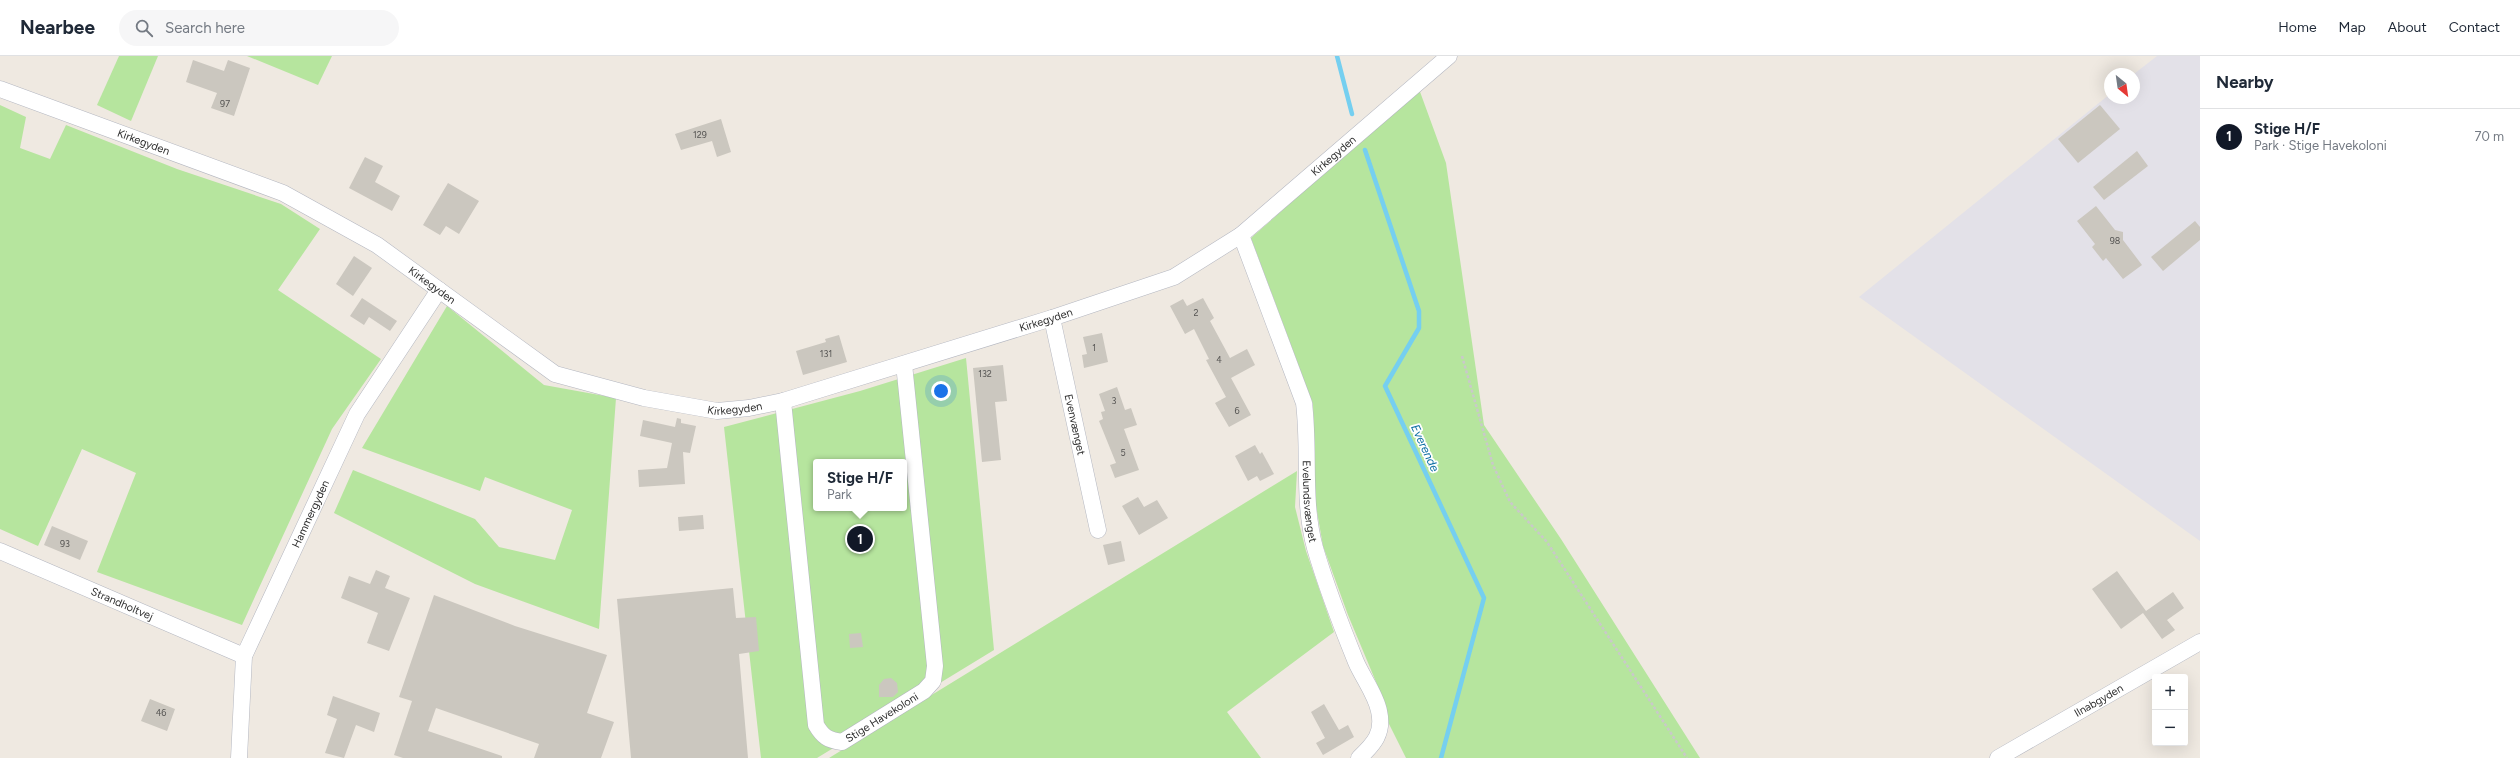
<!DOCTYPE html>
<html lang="en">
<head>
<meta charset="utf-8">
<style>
	:root { --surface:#fff; --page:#f6f6f7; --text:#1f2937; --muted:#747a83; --line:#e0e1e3; --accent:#111827 }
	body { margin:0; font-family:Figtree,sans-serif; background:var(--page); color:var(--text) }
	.controls { position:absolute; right:12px; bottom:12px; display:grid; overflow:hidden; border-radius:4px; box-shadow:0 4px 16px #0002 }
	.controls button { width:36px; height:36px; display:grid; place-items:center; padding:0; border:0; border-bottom:1px solid var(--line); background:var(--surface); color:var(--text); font:20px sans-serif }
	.compass { position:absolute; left:2104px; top:12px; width:36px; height:36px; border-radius:50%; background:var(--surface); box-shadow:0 4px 16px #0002; rotate:151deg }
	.you { position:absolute; left:941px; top:335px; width:14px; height:14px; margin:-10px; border:3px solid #fff; border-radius:50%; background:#1a73e8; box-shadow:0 0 0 6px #1a73e833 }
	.badge { display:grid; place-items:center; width:26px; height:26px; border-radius:50%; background:var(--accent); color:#fff; font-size:13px; font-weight:700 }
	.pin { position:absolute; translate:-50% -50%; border:2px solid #fff; box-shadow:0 1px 4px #0006 }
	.popup { position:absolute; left:813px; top:403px; width:94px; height:52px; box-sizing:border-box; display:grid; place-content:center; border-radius:4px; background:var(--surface); filter:drop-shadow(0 1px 3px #0005); font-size:13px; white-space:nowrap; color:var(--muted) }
	.popup b { font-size:15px; color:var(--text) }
	.popup::after { content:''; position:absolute; left:50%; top:100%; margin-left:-8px; border:8px solid transparent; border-top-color:var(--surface) }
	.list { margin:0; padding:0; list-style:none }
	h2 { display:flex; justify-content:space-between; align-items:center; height:52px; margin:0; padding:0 16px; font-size:17px }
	h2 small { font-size:13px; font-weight:400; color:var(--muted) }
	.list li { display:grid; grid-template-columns:26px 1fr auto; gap:12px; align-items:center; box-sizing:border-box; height:56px; padding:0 16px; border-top:1px solid var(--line) }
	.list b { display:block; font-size:15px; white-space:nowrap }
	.list p { margin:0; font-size:13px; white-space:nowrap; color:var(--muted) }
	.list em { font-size:13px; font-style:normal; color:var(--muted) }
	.icon { flex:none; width:22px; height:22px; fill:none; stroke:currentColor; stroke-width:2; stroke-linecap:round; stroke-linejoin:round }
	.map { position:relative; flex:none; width:2200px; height:702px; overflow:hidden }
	header { display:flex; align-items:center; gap:24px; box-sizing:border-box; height:56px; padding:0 20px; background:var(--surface); border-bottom:1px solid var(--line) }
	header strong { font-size:19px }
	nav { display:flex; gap:22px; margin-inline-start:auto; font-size:14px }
	.search { width:280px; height:36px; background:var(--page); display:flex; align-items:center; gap:10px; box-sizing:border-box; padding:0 14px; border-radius:22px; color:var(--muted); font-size:15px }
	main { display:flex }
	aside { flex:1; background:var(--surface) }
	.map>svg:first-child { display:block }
</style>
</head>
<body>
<header>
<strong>Nearbee</strong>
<div class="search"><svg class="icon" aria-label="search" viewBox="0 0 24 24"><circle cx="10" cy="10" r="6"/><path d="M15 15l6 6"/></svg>Search here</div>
<nav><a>Home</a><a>Map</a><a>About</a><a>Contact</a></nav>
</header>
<main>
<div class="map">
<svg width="2200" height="702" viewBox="0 0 2200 702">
	<rect width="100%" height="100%" fill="#efe9e1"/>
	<!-- industrial -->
	<polygon fill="#e3e1e8" points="2157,0 2200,0 2200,485 1859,241 2110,38 2110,42 2134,42 2134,18"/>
	<!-- green -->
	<g fill="#b6e59e" fill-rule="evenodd">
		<polygon points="119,0 158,0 131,65 97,49"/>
		<polygon points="247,0 332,0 318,29"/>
		<polygon points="1419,33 1446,107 1484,369 1561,483 1700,702 1406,702 1386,662 1384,645 1348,559 1323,490 1315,444 1313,348 1251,182"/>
		<polygon points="0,49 26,61 20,92 50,103 66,69 177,113 281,148 320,173 278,234 381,303 332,373 242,569 97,516 136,417 82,393 38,490 0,473"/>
		<polygon points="447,250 544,329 616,342 599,573 475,528 334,457 353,414 475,463 499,491 555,504 572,454 485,421 480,435 362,392"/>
		<path d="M966,302l28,292 -177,108h-56l-37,-331 136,-36zM816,406h88v46h-88z"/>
		<polygon points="1297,415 1295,451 1306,495 1334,576 1227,656 1261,702 829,702"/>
	</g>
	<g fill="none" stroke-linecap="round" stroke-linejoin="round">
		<!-- stream -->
		<g stroke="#75cff0" stroke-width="4.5">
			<polyline points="1337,0 1352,58"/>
			<polyline points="1365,94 1419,255 1419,272 1385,330 1484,542 1441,702"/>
		</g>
	</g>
	<!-- building -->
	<g fill="#cbc7bf">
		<polygon points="193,4 224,15 228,4 250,12 234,60 211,52 217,37 186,26"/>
		<polygon points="2100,49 2120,73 2078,107 2058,83"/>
		<polygon points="721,63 731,96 717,101 712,85 681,94 675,78"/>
		<polygon points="2137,95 2148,110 2104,144 2093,131"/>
		<polygon points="365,101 383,110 375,126 400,140 392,155 349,132"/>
		<polygon points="448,127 479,145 459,178 446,170 440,179 423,169"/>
		<polygon points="2096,150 2115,174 2123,176 2123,184 2142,209 2123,223 2106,202 2103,205 2092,191 2095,188 2077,165"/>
		<polygon points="2195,165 2200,171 2200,184 2163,215 2151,201"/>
		<polygon points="354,200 372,212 353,240 336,228"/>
		<polygon points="362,242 397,265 390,275 369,261 364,269 350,260"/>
		<polygon points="1203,242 1214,262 1210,265 1230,302 1247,293 1255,309 1231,322 1251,359 1229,371 1215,347 1226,341 1206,304 1209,303 1194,273 1185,278 1170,250 1183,243 1187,250"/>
		<polygon points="1102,277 1108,306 1084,312 1082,299 1087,298 1083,281"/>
		<polygon points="839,279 847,306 803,319 796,295 826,286 825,283"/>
		<polygon points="1003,309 1007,345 995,346 1001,404 982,406 973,312"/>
		<polygon points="1117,331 1125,354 1131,352 1137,369 1124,373 1139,414 1115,422 1110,409 1116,407 1099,365 1103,363 1101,356 1105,355 1099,338"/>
		<polygon points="677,362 681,363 681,367 696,370 690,397 683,396 685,428 639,431 638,414 667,412 672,387 640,380 643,364 675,371"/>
		<polygon points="1255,389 1260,398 1262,396 1274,418 1260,425 1257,420 1248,425 1235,400"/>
		<polygon points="1138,441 1144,451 1157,444 1168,462 1139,479 1122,450"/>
		<polygon points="703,459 704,473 679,475 678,461"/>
		<polygon points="52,470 88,485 80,504 44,489"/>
		<polygon points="1121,485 1125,505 1108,509 1103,489"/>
		<polygon points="376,514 390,520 385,532 410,542 389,595 367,587 378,557 341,542 349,520 370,528"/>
		<polygon points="2117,515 2146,555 2173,536 2184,552 2167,564 2175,574 2162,583 2143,557 2121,573 2092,533"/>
		<polygon points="733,532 736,562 756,561 759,595 739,598 748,702 631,702 617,543"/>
		<polygon points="434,539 515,570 607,599 587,657 614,666 601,702 534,702 539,688 436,652 428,675 502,700 502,702 403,702 394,699 412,645 399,641"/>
		<polygon points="861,577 863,591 850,592 849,578"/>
		<polygon points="891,622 897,627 898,636 893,641 879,641 879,629 884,623"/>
		<polygon points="333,640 380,657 374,676 356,669 344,702 325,697 337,663 327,659"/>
		<polygon points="150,643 175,653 167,675 141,665"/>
		<polygon points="1324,648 1339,674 1348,669 1354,681 1323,699 1316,687 1325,682 1311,656"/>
	</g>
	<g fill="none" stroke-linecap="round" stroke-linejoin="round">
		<!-- minor casing -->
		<g stroke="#b4b7c1" stroke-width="17">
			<g id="minor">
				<path id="s1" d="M0,33l283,104 94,52 178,129 89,24 73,13 32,-3 34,-7 269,-83 122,-41 67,-42 208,-179"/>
				<path id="s2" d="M1241,179l63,168c6,48 -2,98 11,145 11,38 26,77 41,114 7,16 20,33 23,49 5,22 -5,33 -20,47"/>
				<path id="s3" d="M1052,262l46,212"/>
				<path id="s4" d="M783,345l33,324c7,12 12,15 26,17l82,-51 9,-10 2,-15 -31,-302"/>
				<path id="s5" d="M0,495l244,105"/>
				<path id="s6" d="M239,702l5,-102 113,-242 82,-124"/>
				<path id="s7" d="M1998,702l202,-116"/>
			</g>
		</g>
		<!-- path -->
		<polyline stroke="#c9c9c9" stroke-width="2.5" stroke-dasharray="3 2" stroke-linecap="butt" points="1462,300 1493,409 1510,446 1547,486 1687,702"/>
		<!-- minor -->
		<use href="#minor" stroke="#fff" stroke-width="16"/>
	</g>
	<g text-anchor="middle" stroke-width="3.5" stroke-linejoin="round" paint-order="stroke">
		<!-- number labels -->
		<g font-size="9" fill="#555452">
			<text x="225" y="51">97</text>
			<text x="700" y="82">129</text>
			<text x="2115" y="188">98</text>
			<text x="1196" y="260">2</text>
			<text x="1094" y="295">1</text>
			<text x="826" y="301">131</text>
			<text x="1219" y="307">4</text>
			<text x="985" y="321">132</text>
			<text x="1114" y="348">3</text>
			<text x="1237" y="358">6</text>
			<text x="1123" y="400">5</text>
			<text x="65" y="491">93</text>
			<text x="161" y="660">46</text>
		</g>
		<!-- street labels -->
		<g font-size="11" fill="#2e2e2e" stroke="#fff">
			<text dy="4" stroke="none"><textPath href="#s1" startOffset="153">Kirkegyden</textPath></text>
			<text dy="4" stroke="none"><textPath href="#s1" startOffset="1473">Kirkegyden</textPath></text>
			<text dy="4" stroke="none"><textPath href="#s1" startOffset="477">Kirkegyden</textPath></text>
			<text dy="4" stroke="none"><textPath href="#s1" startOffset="1137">Kirkegyden</textPath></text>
			<text dy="4" stroke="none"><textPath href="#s1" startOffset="813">Kirkegyden</textPath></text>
			<text dy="4" stroke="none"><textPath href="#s3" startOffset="109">Evenvænget</textPath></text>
			<text dy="4" stroke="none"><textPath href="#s2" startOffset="278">Evelundsvænget</textPath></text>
			<text dy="4" stroke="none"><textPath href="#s6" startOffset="259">Hammergyden</textPath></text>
			<text dy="4" stroke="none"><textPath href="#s5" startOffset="133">Strandholtvej</textPath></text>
			<text dy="4" stroke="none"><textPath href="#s7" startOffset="116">Ilnabgyden</textPath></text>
			<text dy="4" stroke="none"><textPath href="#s4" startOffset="405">Stige Havekoloni</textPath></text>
		</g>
		<!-- water labels -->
		<g font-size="12" font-style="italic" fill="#0d6fa3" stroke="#fff">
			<text transform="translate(1425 392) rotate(65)" y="4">Everende</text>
		</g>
	</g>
</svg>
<div class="controls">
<button>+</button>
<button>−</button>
</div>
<svg class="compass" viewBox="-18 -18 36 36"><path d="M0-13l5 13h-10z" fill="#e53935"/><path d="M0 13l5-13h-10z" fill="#747a83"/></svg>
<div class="you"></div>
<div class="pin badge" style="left:860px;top:483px">1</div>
<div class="popup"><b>Stige H/F</b>Park</div>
</div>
<aside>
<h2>Nearby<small></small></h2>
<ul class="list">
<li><span class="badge">1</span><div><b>Stige H/F</b><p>Park · Stige Havekoloni</p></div><em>70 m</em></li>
</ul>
</aside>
</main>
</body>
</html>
